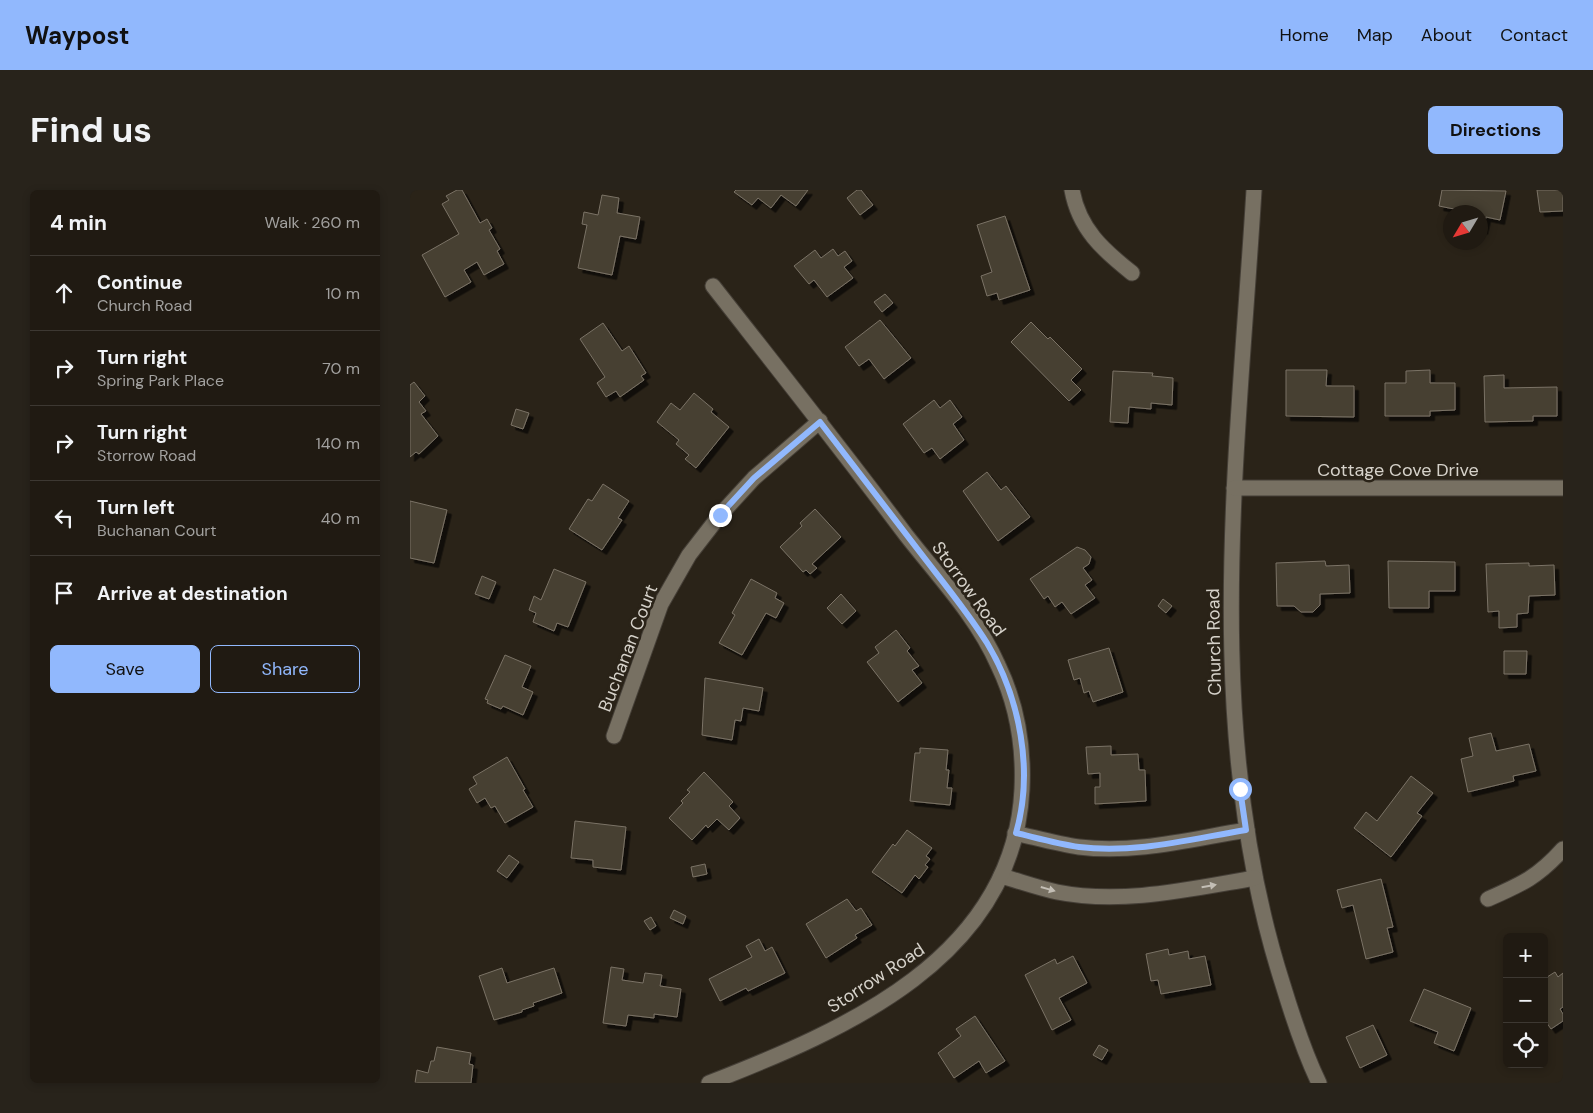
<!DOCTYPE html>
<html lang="en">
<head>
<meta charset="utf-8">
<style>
	:root { --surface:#201a12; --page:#28231b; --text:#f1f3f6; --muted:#a2a19f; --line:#3d3832; --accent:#91b8fd }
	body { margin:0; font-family:"DM Sans",sans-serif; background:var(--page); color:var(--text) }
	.controls { position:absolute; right:15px; bottom:15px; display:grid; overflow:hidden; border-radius:8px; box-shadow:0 2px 8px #0003 }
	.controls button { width:45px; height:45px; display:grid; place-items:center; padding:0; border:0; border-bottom:1px solid var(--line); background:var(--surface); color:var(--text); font:25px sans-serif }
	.compass { position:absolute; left:1033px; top:15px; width:45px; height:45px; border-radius:50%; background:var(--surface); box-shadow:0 2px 8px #0003; rotate:232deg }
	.stop { position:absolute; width:15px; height:15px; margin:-11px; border:4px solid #91b8fd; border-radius:50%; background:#fff }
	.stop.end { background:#91b8fd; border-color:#fff; box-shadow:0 1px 5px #0008 }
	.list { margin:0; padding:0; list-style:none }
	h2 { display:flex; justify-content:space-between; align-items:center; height:65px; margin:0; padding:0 20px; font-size:21px }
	h2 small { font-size:16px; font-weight:400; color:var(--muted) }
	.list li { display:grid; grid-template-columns:32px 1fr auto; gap:15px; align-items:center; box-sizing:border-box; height:75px; padding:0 20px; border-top:1px solid var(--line) }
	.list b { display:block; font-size:19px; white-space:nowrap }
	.list p { margin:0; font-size:16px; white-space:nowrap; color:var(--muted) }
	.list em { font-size:16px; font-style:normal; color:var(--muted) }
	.actions { display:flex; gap:10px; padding:15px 20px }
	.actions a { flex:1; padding:11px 0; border:1px solid var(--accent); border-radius:8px; text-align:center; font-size:18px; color:var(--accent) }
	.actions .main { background:var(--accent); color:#111 }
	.icon { flex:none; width:28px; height:28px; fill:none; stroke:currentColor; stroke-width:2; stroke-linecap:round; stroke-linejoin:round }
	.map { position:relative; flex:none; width:1153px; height:893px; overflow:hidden; border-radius:8px }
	header { display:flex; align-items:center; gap:30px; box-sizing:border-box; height:70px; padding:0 25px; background:var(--accent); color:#111 }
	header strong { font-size:24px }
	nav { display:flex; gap:28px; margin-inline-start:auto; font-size:18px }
	.intro { display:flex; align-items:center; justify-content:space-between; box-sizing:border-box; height:120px; padding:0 30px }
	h1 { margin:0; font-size:35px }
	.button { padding:12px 22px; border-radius:8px; background:var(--accent); color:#111; font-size:18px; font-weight:700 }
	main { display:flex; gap:30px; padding:0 30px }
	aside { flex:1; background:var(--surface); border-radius:8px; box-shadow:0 2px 8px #0003 }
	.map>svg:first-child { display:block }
</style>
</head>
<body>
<header>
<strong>Waypost</strong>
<nav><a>Home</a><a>Map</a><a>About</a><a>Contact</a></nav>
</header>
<div class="intro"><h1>Find us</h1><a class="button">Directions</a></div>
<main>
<aside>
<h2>4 min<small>Walk · 260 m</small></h2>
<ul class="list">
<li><svg class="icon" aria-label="ahead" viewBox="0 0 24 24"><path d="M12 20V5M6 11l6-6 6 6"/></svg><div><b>Continue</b><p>Church Road</p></div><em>10 m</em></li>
<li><svg class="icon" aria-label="right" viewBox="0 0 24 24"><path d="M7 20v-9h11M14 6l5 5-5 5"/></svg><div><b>Turn right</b><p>Spring Park Place</p></div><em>70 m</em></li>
<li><svg class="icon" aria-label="right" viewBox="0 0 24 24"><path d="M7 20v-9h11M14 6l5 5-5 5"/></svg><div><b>Turn right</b><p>Storrow Road</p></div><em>140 m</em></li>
<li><svg class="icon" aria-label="left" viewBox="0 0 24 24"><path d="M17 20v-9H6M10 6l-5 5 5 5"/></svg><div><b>Turn left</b><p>Buchanan Court</p></div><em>40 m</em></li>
<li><svg class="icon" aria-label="arrive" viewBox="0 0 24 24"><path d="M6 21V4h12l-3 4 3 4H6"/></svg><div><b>Arrive at destination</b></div></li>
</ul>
<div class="actions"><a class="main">Save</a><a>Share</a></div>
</aside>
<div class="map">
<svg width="1153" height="893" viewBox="0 0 1153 893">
	<defs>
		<filter id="shadow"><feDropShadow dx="4.5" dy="4.5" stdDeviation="0" flood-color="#0009"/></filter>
	</defs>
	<rect width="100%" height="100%" fill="#2a2318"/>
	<!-- building -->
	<g fill="#463f32" stroke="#7b7366" filter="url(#shadow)">
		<polygon points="47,0 52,0 70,33 77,29 82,38 79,40 90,59 87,61 94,74 74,85 67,72 54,80 61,92 35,107 12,65 49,44 32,14 39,10 36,6"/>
		<polygon points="326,0 398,0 386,16 371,5 361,18 348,8 342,15 324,2"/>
		<polygon points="447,0 451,0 463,15 450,25 437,8"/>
		<polygon points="1032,0 1096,1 1090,30 1076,27 1073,40 1070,39 1070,22 1044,22 1044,19 1029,16"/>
		<polygon points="1127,0 1153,0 1153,21 1130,22"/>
		<polygon points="192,5 209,8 207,23 230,27 226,49 210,46 202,85 168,78 177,35 172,34 174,22 188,25"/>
		<polygon points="595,26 620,100 589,110 587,103 577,106 571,86 582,82 567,35"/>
		<polygon points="423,59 428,66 435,61 442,71 434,77 443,88 417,107 404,90 399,94 384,76 405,60 411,68"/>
		<polygon points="475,104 483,113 472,122 464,112"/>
		<polygon points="470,130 501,168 474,189 459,169 449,176 435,157"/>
		<polygon points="621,132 638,149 640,147 672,179 661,190 671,200 659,211 601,152"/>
		<polygon points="193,133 212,161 219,156 236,183 231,186 234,190 210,207 206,201 196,207 187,193 195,187 170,149"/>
		<polygon points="876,180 917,180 916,196 944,196 944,227 876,226"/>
		<polygon points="1020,180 1020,193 1045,193 1045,220 1020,221 1020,226 975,226 975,193 996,193 996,181"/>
		<polygon points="703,181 743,183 742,186 763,188 762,215 741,213 741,219 719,217 718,233 700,232"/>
		<polygon points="1094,185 1094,198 1147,197 1147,226 1123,226 1123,231 1075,232 1074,186"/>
		<polygon points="4,192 15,206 9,212 16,221 11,224 28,246 9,264 6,262 0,267 0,195"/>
		<polygon points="284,203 303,219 301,222 319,237 286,278 275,269 279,265 266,254 269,250 247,232 261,213 270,220"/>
		<polygon points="524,210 530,218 540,210 552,227 543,234 554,250 530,269 522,258 514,263 493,234"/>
		<polygon points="106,219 119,223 113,239 101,235"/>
		<polygon points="577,282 591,300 596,296 620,327 588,351 553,301"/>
		<polygon points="193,294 219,311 208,328 212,330 192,360 159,339 178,309 182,311"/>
		<polygon points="0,311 37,320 24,373 0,368"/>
		<polygon points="405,319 431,347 402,374 407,378 400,384 396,380 393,382 370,357 392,336 390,333"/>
		<polygon points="667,357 675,360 681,367 679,374 673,378 682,390 675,395 685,408 661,424 652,412 645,417 638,406 634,409 620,389"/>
		<polygon points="915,371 916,376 939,375 940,403 910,404 910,415 903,422 891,422 884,416 867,416 866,373"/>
		<polygon points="978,371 1045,372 1045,401 1019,401 1019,418 979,418"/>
		<polygon points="1119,373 1119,376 1144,375 1145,405 1119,406 1118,423 1107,424 1107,437 1089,438 1089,421 1078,422 1076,374"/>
		<polygon points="144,379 176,392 158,437 147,433 144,441 123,432 126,423 119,420 124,406 131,410"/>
		<polygon points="72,386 86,392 79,409 65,404"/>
		<polygon points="341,389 367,403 365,408 374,413 366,428 356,423 332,465 309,453 325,425 322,423"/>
		<polygon points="431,404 446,421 432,434 417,418"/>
		<polygon points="753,409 762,416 756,423 748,416"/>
		<polygon points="486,440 500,458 497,461 509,476 502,480 512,493 488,512 457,472 469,463 465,457"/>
		<polygon points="699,458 713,502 683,512 679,501 674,503 670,488 664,490 658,470"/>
		<polygon points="1094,461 1117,461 1116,484 1094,484"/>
		<polygon points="95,465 121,476 112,497 123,502 113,525 93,516 91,519 77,513 78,510 75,509"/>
		<polygon points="295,488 353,498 349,521 333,518 331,531 325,530 322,550 292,545"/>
		<polygon points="1081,543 1086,561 1119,554 1126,581 1103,586 1104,591 1058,602 1051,569 1063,566 1059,548"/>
		<polygon points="701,556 701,565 728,564 729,580 735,580 736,611 685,614 685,597 690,597 690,583 678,584 676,557"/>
		<polygon points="510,558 538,560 536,580 539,580 537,598 542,598 540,615 500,611 505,563 510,563"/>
		<polygon points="97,567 115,599 113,600 123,617 95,633 85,616 81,618 75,608 67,613 59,599 67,594 63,587"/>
		<polygon points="294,582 323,612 319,616 330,628 319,640 307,629 298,638 296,635 282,650 259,628 273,613 271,611 280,602 277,600"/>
		<polygon points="1001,586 1023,603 1007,623 1012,626 981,667 944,638 956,622 967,631"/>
		<polygon points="165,631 216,637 211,680 183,677 183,670 161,668"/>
		<polygon points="497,640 522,658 516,666 520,669 515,675 518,677 509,689 505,685 492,703 462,682 483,654 485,656"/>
		<polygon points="99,665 109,672 97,688 87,681"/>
		<polygon points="295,674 297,684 283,687 281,677"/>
		<polygon points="971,689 983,737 977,738 983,762 956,769 943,715 932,718 927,700"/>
		<polygon points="437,709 446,721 451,718 462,735 445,745 447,748 416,768 396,734"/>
		<polygon points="264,720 276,726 273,734 260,728"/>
		<polygon points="241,727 246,736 240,740 234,731"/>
		<polygon points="349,749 355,761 362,757 375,783 338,801 336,798 310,811 299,789 342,767 336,756"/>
		<polygon points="758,759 759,765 778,761 779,769 795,766 801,795 751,804 748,790 741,791 736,764"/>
		<polygon points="663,766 677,793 649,808 661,830 642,840 615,785 645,769 647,774"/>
		<polygon points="201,777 214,779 212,790 233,793 235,783 252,785 250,796 271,799 267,827 244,824 244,828 218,825 216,836 193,833"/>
		<polygon points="92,778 97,793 144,778 152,803 123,813 124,816 112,820 112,822 84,830 69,786"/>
		<polygon points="1145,782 1148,787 1153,783 1153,817 1150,819 1153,824 1153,831 1141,839 1134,829 1134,789"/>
		<polygon points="1014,799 1061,818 1044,861 1024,853 1028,842 1000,831"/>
		<polygon points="565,826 595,871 576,883 569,871 544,888 528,863 551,846 546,839"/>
		<polygon points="963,835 977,865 950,878 936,847"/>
		<polygon points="689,855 698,860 692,870 683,865"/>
		<polygon points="27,857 61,863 59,874 63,875 61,893 5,893 7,880 18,883 21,871 24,871"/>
	</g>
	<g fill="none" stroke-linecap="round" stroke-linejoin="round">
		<!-- minor casing -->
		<g stroke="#453f37" stroke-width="17">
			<g id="minor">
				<path d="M662,0c7,39 31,60 60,83"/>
				<path d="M844,0c-16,265 -54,537 29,795 10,33 21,67 36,98"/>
				<polyline points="824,298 1153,298"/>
				<polyline points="204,546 251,414 279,365 310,325 344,288 410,231"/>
				<path d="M605,643c22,5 43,11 64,14 57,7 112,-8 168,-17"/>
				<path d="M591,686c18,5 37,12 56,16 65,13 133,-3 198,-14"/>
				<path d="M1078,709c34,-15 50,-22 75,-50"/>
				<path d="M299,893c136,-53 305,-125 313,-294 2,-44 -5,-85 -24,-124 -21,-48 -60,-89 -92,-130 -63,-84 -128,-166 -193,-249"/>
			</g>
		</g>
		<!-- minor -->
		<use href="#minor" stroke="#777062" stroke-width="15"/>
	</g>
	<!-- one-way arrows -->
	<defs><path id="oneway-solid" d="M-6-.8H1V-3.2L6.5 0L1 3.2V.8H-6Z" transform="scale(1.25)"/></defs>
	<g fill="#c3beb5">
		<use href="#oneway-solid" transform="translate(799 696) rotate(-10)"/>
		<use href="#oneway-solid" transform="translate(638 699) rotate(16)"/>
	</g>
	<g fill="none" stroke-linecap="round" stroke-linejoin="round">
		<!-- route -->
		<path stroke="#91b8fd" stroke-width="6" d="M310,325l34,-37 66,-56c33,43 66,86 99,129 23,30 48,60 68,92 33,55 47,128 29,190 21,5 42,11 63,14 56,7 112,-8 167,-17l-6,-41"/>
	</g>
	<g text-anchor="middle" stroke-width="5" stroke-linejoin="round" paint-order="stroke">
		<!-- street labels -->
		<g font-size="18" fill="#d6d2ca" stroke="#2a2318">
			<text x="988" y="286">Cottage Cove Drive</text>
			<text transform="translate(559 399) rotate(54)" y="6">Storrow Road</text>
			<text transform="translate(804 452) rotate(-91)" y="6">Church Road</text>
			<text transform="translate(218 458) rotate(-69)" y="6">Buchanan Court</text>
			<text transform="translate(466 788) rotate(-33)" y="6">Storrow Road</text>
		</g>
	</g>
</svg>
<div class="controls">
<button>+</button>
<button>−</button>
<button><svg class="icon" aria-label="locate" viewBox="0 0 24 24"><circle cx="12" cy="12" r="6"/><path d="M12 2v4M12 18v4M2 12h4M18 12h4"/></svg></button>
</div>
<svg class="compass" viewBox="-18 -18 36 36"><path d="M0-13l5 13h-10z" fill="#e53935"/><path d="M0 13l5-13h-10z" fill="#a2a19f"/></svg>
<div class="stop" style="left:830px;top:599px"></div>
<div class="stop end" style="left:310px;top:325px"></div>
</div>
</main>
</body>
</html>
